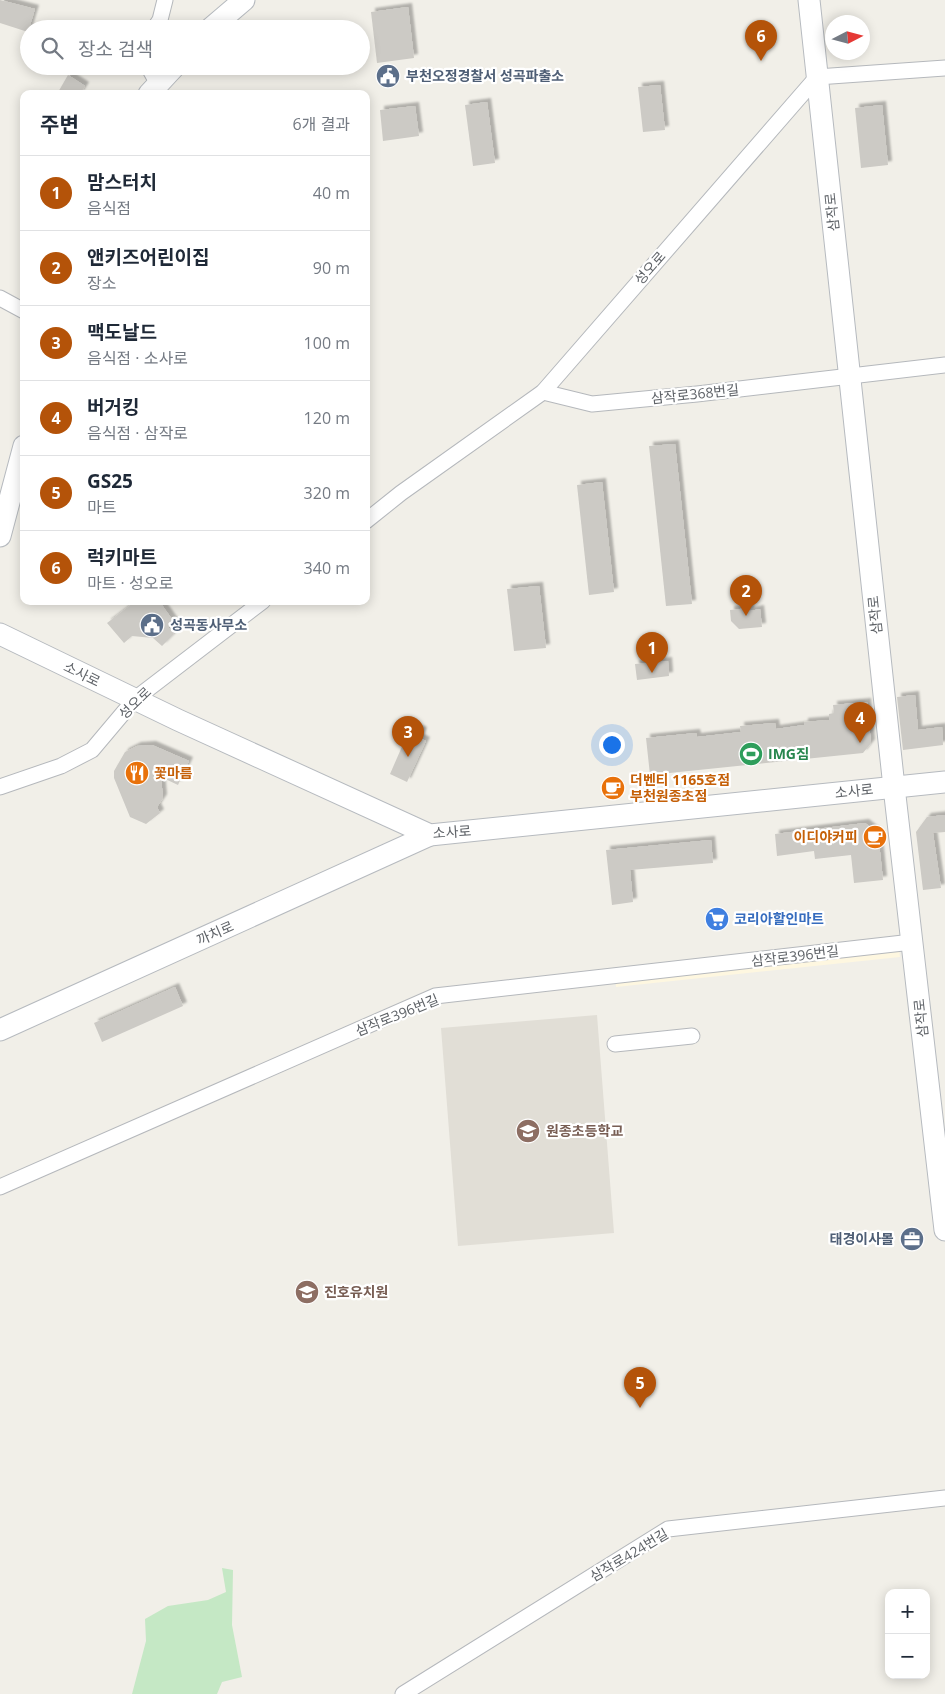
<!DOCTYPE html>
<html lang="ko">
<head>
<meta charset="utf-8">
<style>
	:root { --surface:#fff; --page:#f6f6f7; --text:#1f2937; --muted:#747a83; --line:#e0e1e3; --accent:#b45309 }
	body { margin:0; font-family:"Open Sans","Noto Sans KR",sans-serif; background:var(--page); color:var(--text) }
	.controls { position:absolute; right:15px; bottom:15px; display:grid; overflow:hidden; border-radius:10px; box-shadow:0 2px 12px #0003 }
	.controls button { width:45px; height:45px; display:grid; place-items:center; padding:0; border:0; border-bottom:1px solid var(--line); background:var(--surface); color:var(--text); font:25px sans-serif }
	.compass { position:absolute; left:825px; top:15px; width:45px; height:45px; border-radius:50%; background:var(--surface); box-shadow:0 2px 12px #0003; rotate:84deg }
	.you { position:absolute; left:611px; top:744px; width:18px; height:18px; margin:-12px; border:4px solid #fff; border-radius:50%; background:#1a73e8; box-shadow:0 0 0 8px #1a73e833 }
	.badge { display:grid; place-items:center; width:32px; height:32px; border-radius:50%; background:var(--accent); color:#fff; font-size:16px; font-weight:700 }
	.pin { position:absolute; translate:-50% -41px; filter:drop-shadow(0 1px 2px #0008) }
	.pin::after { content:''; position:absolute; top:26px; width:18px; height:15px; background:inherit; clip-path:polygon(0 0,100% 0,50% 100%) }
	.list { margin:0; padding:0; list-style:none }
	h2 { display:flex; justify-content:space-between; align-items:center; height:65px; margin:0; padding:0 20px; font-size:21px }
	h2 small { font-size:16px; font-weight:400; color:var(--muted) }
	.list li { display:grid; grid-template-columns:32px 1fr auto; gap:15px; align-items:center; box-sizing:border-box; height:75px; padding:0 20px; border-top:1px solid var(--line) }
	.list b { display:block; font-size:19px; white-space:nowrap }
	.list p { margin:0; font-size:16px; white-space:nowrap; color:var(--muted) }
	.list em { font-size:16px; font-style:normal; color:var(--muted) }
	.icon { flex:none; width:28px; height:28px; fill:none; stroke:currentColor; stroke-width:2; stroke-linecap:round; stroke-linejoin:round }
	.map { position:relative; flex:none; width:945px; height:1694px; overflow:hidden }
	.search { position:absolute; background:var(--surface); box-shadow:0 2px 12px #0003; left:20px; top:20px; width:350px; height:55px; display:flex; align-items:center; gap:12px; box-sizing:border-box; padding:0 18px; border-radius:28px; color:var(--muted); font-size:19px }
	.panel { position:absolute; background:var(--surface); box-shadow:0 2px 12px #0003; left:20px; top:90px; width:350px; height:515px; border-radius:10px }
	.map>svg:first-child { display:block }
</style>
</head>
<body>
<div class="map">
<svg width="945" height="1694" viewBox="0 0 945 1694">
	<defs>
		<filter id="shadow"><feDropShadow dx="4" dy="-4" stdDeviation="1" flood-color="#0004"/></filter>
	</defs>
	<rect width="100%" height="100%" fill="#f1efe8"/>
	<!-- commercial -->
	<polygon fill="#fef7e0" points="898,940 900,957 616,987 615,971"/>
	<!-- education -->
	<polygon fill="#e1ded6" points="597,1015 614,1233 458,1246 441,1028"/>
	<!-- green -->
	<polygon fill="#c5e8c5" points="222,1568 233,1570 232,1625 242,1677 222,1682 217,1694 132,1694 146,1641 145,1619 168,1606 208,1600 226,1592"/>
	<!-- building -->
	<g fill="#cccac5" filter="url(#shadow)">
		<polygon points="0,0 35,9 28,32 0,23"/>
		<polygon points="408,7 414,58 377,63 371,12"/>
		<polygon points="68,75 85,86 80,94 57,94"/>
		<polygon points="660,85 665,130 643,132 638,87"/>
		<polygon points="487,102 495,163 473,166 465,105"/>
		<polygon points="882,105 888,165 861,168 855,108"/>
		<polygon points="415,106 419,136 383,141 380,110"/>
		<polygon points="675,444 692,604 666,606 649,446"/>
		<polygon points="602,482 614,592 589,595 577,485"/>
		<polygon points="539,586 546,648 514,651 507,589"/>
		<polygon points="136,601 159,601 174,622 168,627 174,634 162,646 153,638 132,636 124,643 107,623"/>
		<polygon points="750,608 750,611 760,609 762,627 739,629 731,621 730,610"/>
		<polygon points="668,661 669,676 637,680 635,664"/>
		<polygon points="915,695 918,730 942,727 943,745 903,750 897,697"/>
		<polygon points="867,702 871,743 863,753 650,775 646,738 696,733 697,737 741,732 740,726 775,723 776,729 804,725 804,722 829,720 829,714 834,713 833,705"/>
		<polygon points="411,726 423,731 420,738 426,741 407,782 390,774"/>
		<polygon points="152,745 189,761 178,785 161,777 163,798 157,807 160,813 146,824 130,817 114,778 114,771 125,752 137,746"/>
		<polygon points="945,815 945,832 933,833 941,888 923,890 916,832 927,817"/>
		<polygon points="865,823 878,833 883,880 854,883 851,855 815,859 814,851 777,856 775,834"/>
		<polygon points="711,840 713,863 630,870 633,902 612,905 606,850"/>
		<polygon points="175,987 183,1006 102,1042 94,1023"/>
	</g>
	<g fill="none" stroke-linecap="round" stroke-linejoin="round">
		<!-- street casing -->
		<g stroke="#b5b8bc" stroke-width="17">
			<g id="street">
				<polyline points="154,29 160,20 165,0"/>
				<polyline points="148,66 158,84"/>
				<polyline points="0,298 24,311"/>
				<polyline points="543,392 592,404 697,394 945,365"/>
				<polyline points="366,521 401,493 543,392 817,77 945,68"/>
				<polyline points="0,787 61,766 92,750 135,699 263,601"/>
				<polyline points="615,1044 692,1036"/>
				<polyline points="0,1187 435,996 912,942"/>
				<polyline points="403,1694 668,1529 945,1498"/>
			</g>
		</g>
		<!-- secondary casing -->
		<g stroke="#b6babf" stroke-width="23">
			<g id="secondary">
				<polyline points="809,0 894,787 945,1230"/>
				<polyline points="210,29 244,0"/>
				<polyline points="149,94 175,66"/>
				<polyline points="0,536 24,446"/>
				<polyline points="0,634 178,720 430,835 945,782"/>
				<polyline points="0,1030 430,835"/>
			</g>
		</g>
		<!-- street -->
		<use href="#street" stroke="#fff" stroke-width="15"/>
		<!-- secondary -->
		<use href="#secondary" stroke="#fff" stroke-width="21"/>
	</g>
	<!-- icons -->
	<defs>
		<g id="civic-disc" transform="scale(1.25)"><circle r="9.5" fill="#5c6f8a" stroke="#fff"/><path d="M-.6-6.5H3V-4.5H.6V-3L4-1V1h2V6H-6V1h2V-1L-.6-3ZM-1.2 2.5V6h2.4V2.5Z" fill="#fff"/></g>
		<g id="stadium-disc" transform="scale(1.25)"><circle r="9.5" fill="#2e9e5b" stroke="#fff"/><path d="M0-5a6.5 5 0 1 0 0 10a6.5 5 0 1 0 0-10ZM-3.5-1.8h7v3.6h-7Z" fill="#fff"/></g>
		<g id="restaurant-disc" transform="scale(1.25)"><circle r="9.5" fill="#e8710a" stroke="#fff"/><path d="M-5-6h1v4h1v-4h1v4h1v-4h1v5L-1.5 .5V6h-2V.5L-5-1ZM5-6V6H3V1.5H1.5Q1.5-4 5-6Z" fill="#fff"/></g>
		<g id="cafe-disc" transform="scale(1.25)"><circle r="9.5" fill="#e8710a" stroke="#fff"/><path d="M-5.5-4.5H6V0H3Q3 3.5 0 3.5H-2.5Q-5.5 3.5-5.5 0ZM3-3.2v2h1.7v-2ZM-6 4.5H4V6H-6Z" fill="#fff"/></g>
		<g id="supermarket-disc" transform="scale(1.25)"><circle r="9.5" fill="#3f7fe0" stroke="#fff"/><path d="M-6-5.5h2.5l.6 2H6L4.5 2H-2.5L-4.4-4H-6ZM-1.5 3.2a1.3 1.3 0 1 0 .1 0ZM3 3.2a1.3 1.3 0 1 0 .1 0Z" fill="#fff"/></g>
		<g id="school-disc" transform="scale(1.25)"><circle r="9.5" fill="#8d6e63" stroke="#fff"/><path d="M0-5L7-2L0 1L-7-2ZM-4 1L0 2.5L4 1V4Q0 6-4 4Z" fill="#fff"/></g>
		<g id="office-disc" transform="scale(1.25)"><circle r="9.5" fill="#5c6f8a" stroke="#fff"/><path d="M-6-3h4V-5.5h4V-3h4V5H-6ZM-1-4.5V-3h2v-1.5ZM-6 0V1H6V0Z" fill="#fff"/></g>
	</defs>
	<g fill-rule="evenodd">
		<use href="#civic-disc" x="388" y="76"/>
		<use href="#civic-disc" x="152" y="625"/>
		<use href="#stadium-disc" x="751" y="754"/>
		<use href="#restaurant-disc" x="137" y="773"/>
		<use href="#cafe-disc" x="613" y="788"/>
		<use href="#cafe-disc" x="875" y="837"/>
		<use href="#supermarket-disc" x="717" y="919"/>
		<use href="#school-disc" x="528" y="1131"/>
		<use href="#office-disc" x="912" y="1239"/>
		<use href="#school-disc" x="307" y="1292"/>
	</g>
	<g text-anchor="middle" stroke-width="4.5" stroke-linejoin="round" paint-order="stroke">
		<!-- service labels -->
		<g font-size="14" font-weight="bold" fill="#4e5e75" stroke="#fff" text-anchor="start">
			<text x="406" y="81">부천오정경찰서 성곡파출소</text>
			<text x="170" y="630">성곡동사무소</text>
			<text x="894" y="1244" text-anchor="end">태경이사몰</text>
		</g>
		<!-- street labels -->
		<g font-size="14" fill="#5f6368" stroke="#fff">
			<text transform="translate(832 212) rotate(-96)" y="5">삼작로</text>
			<text transform="translate(650 268) rotate(-49)" y="5">성오로</text>
			<text transform="translate(695 394) rotate(-6)" y="5">삼작로368번길</text>
			<text transform="translate(875 615) rotate(-96)" y="5">삼작로</text>
			<text transform="translate(82 674) rotate(26)" y="5">소사로</text>
			<text transform="translate(135 703) rotate(-44)" y="5">성오로</text>
			<text transform="translate(854 791) rotate(-6)" y="5">소사로</text>
			<text transform="translate(452 832) rotate(-4)" y="5">소사로</text>
			<text transform="translate(215 933) rotate(-24)" y="5">까치로</text>
			<text transform="translate(795 956) rotate(-7)" y="5">삼작로396번길</text>
			<text transform="translate(397 1015) rotate(-22)" y="5">삼작로396번길</text>
			<text transform="translate(921 1018) rotate(-96)" y="5">삼작로</text>
			<text transform="translate(629 1555) rotate(-31)" y="5">삼작로424번길</text>
		</g>
		<!-- leisure labels -->
		<g font-size="14" font-weight="bold" fill="#27864d" stroke="#fff" text-anchor="start">
			<text x="768" y="759">IMG짐</text>
		</g>
		<!-- food labels -->
		<g font-size="14" font-weight="bold" fill="#c56008" stroke="#fff" text-anchor="start">
			<text x="154" y="778">꽃마름</text>
			<text x="630" y="785">더벤티 1165호점<tspan x="630" dy="16">부천원종초점</tspan></text>
			<text x="858" y="842" text-anchor="end">이디야커피</text>
		</g>
		<!-- shop labels -->
		<g font-size="14" font-weight="bold" fill="#366cbe" stroke="#fff" text-anchor="start">
			<text x="734" y="924">코리아할인마트</text>
		</g>
		<!-- education labels -->
		<g font-size="14" font-weight="bold" fill="#785e54" stroke="#fff" text-anchor="start">
			<text x="546" y="1136">원종초등학교</text>
			<text x="324" y="1297">진호유치원</text>
		</g>
	</g>
</svg>
<div class="controls">
<button>+</button>
<button>−</button>
</div>
<svg class="compass" viewBox="-18 -18 36 36"><path d="M0-13l5 13h-10z" fill="#e53935"/><path d="M0 13l5-13h-10z" fill="#747a83"/></svg>
<div class="you"></div>
<div class="pin badge" style="left:652px;top:673px">1</div>
<div class="pin badge" style="left:746px;top:616px">2</div>
<div class="pin badge" style="left:408px;top:757px">3</div>
<div class="pin badge" style="left:860px;top:743px">4</div>
<div class="pin badge" style="left:640px;top:1408px">5</div>
<div class="pin badge" style="left:761px;top:61px">6</div>
<div class="search"><svg class="icon" aria-label="search" viewBox="0 0 24 24"><circle cx="10" cy="10" r="6"/><path d="M15 15l6 6"/></svg>장소 검색</div>
<section class="panel">
<h2>주변<small>6개 결과</small></h2>
<ul class="list">
<li><span class="badge">1</span><div><b>맘스터치</b><p>음식점</p></div><em>40 m</em></li>
<li><span class="badge">2</span><div><b>앤키즈어린이집</b><p>장소</p></div><em>90 m</em></li>
<li><span class="badge">3</span><div><b>맥도날드</b><p>음식점 · 소사로</p></div><em>100 m</em></li>
<li><span class="badge">4</span><div><b>버거킹</b><p>음식점 · 삼작로</p></div><em>120 m</em></li>
<li><span class="badge">5</span><div><b>GS25</b><p>마트</p></div><em>320 m</em></li>
<li><span class="badge">6</span><div><b>럭키마트</b><p>마트 · 성오로</p></div><em>340 m</em></li>
</ul>
</section>
</div>
</body>
</html>
